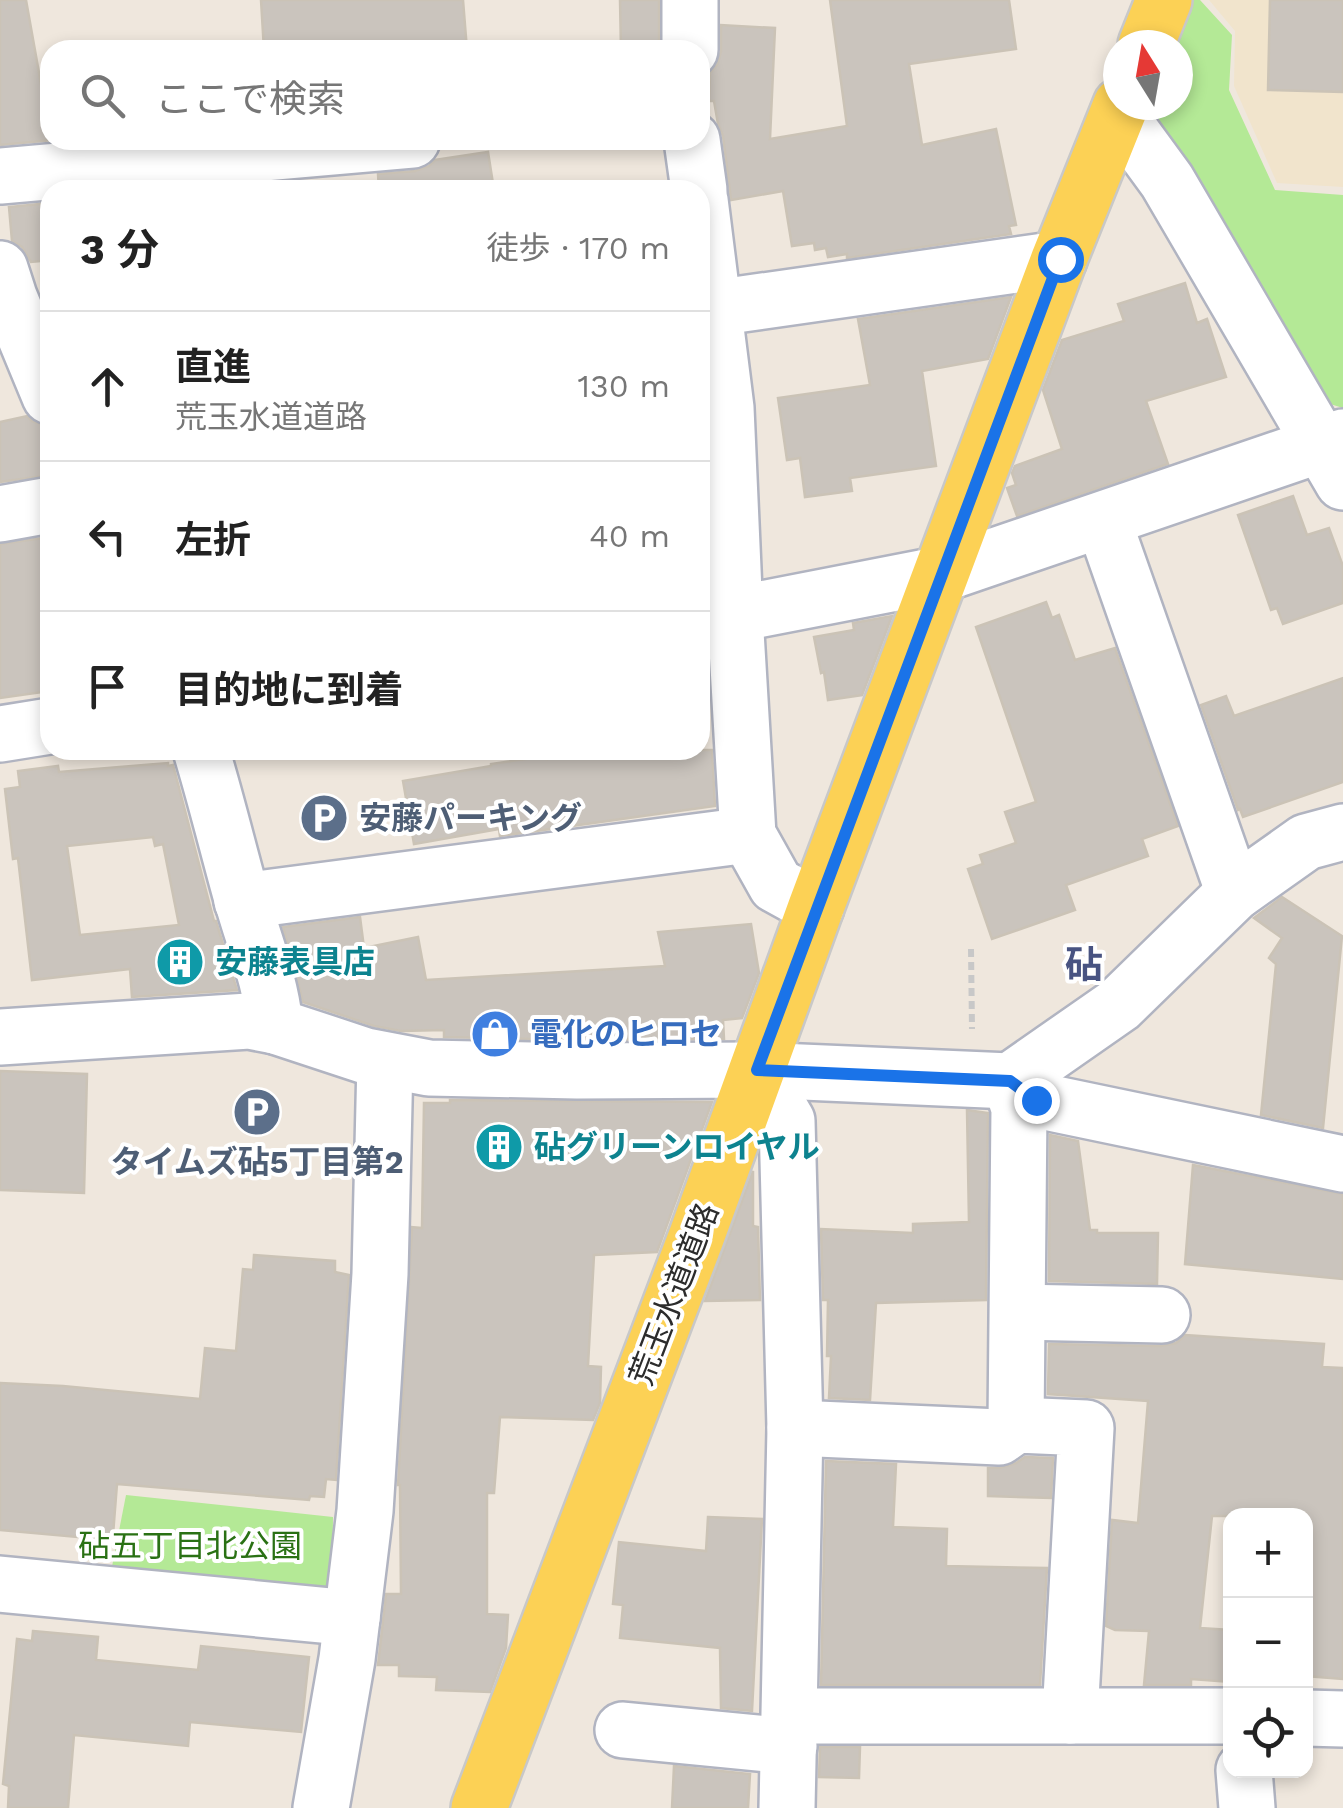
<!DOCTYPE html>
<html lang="ja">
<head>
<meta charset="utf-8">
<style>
	:root { --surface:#fff; --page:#f6f6f6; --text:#222; --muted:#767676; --line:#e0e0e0 }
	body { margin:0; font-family:"Work Sans","Noto Sans JP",sans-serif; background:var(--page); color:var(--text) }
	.controls { position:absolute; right:30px; bottom:30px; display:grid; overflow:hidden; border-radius:20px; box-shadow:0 5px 15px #0003 }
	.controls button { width:90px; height:90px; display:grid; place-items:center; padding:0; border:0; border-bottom:2px solid var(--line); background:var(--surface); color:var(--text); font:50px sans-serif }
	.compass { position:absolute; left:1103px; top:30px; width:90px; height:90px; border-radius:50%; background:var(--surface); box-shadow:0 5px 15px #0003; rotate:349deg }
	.stop { position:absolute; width:30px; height:30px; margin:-22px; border:8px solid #1a73e8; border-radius:50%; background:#fff }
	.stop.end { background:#1a73e8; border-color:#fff; box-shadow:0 2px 10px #0008 }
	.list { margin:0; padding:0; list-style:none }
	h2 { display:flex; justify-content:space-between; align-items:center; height:130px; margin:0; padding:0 40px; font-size:42px }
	h2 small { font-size:32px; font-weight:400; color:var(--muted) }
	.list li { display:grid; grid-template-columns:65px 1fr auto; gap:30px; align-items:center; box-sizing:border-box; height:150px; padding:0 40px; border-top:2px solid var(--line) }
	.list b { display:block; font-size:38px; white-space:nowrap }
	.list p { margin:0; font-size:32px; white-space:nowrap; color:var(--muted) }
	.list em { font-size:32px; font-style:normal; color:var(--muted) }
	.icon { flex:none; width:55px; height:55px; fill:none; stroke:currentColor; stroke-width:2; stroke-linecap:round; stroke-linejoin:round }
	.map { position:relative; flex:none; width:1343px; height:1808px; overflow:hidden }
	.search { position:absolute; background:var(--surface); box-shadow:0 5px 15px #0003; left:40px; top:40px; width:670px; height:110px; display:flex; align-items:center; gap:25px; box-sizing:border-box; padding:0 35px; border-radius:30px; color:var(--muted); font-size:38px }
	.panel { position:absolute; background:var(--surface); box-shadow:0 5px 15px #0003; left:40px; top:180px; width:670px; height:580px; border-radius:30px }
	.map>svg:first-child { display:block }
</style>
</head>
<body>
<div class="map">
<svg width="1343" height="1808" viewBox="0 0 1343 1808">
	<rect width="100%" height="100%" fill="#efe7dd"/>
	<!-- education -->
	<polygon fill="#f1e4cc" points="1209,0 1343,0 1343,187 1277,183 1234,86 1235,31"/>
	<!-- green -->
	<g fill="#b4e996">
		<polygon points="1191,0 1200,0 1232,35 1229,90 1275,190 1343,195 1343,408 1317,400 1148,113 1151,105 1178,105 1178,45 1174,45"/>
		<polygon points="126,1495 333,1517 332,1604 109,1582"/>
	</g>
	<!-- building -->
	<g fill="#cac4bd" stroke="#cbc3b6" stroke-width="2.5" fill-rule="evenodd">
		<polygon points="0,0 26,0 41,84 43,84 50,124 50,140 53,140 0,145"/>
		<polygon points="261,0 463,0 467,50 264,50"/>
		<polygon points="620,0 659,0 659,50 621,50"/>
		<polygon points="830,0 1009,0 1016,49 909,64 922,145 996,129 1016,225 1009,226 1011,234 847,258 847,254 828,257 826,248 815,250 814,243 792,246 783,191 731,200 723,136 718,124 714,101 709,101 710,73 717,65 721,51 721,25 775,28 770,139 847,126"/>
		<polygon points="1270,0 1343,0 1343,92 1268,90"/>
		<polygon points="488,152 494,190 379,190 378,174 415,171 429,166 435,160"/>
		<polygon points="50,203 50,260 31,262 22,247 12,241 9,207"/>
		<polygon points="1185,283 1197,323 1207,319 1226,377 1146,401 1168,464 1017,516 1007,488 1016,485 1012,473 1015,466 1062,449 1043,390 1062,340 1124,321 1118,304"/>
		<polygon points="1011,297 988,359 922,371 936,466 850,478 852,491 805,497 800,458 787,460 778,398 870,385 858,319"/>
		<polygon points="27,416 32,421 50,427 50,475 0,482 0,422"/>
		<polygon points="1293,496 1307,535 1329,528 1343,566 1343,603 1283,624 1277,608 1271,610 1238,515"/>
		<polygon points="50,537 50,691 0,698 0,544"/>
		<polygon points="1046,602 1052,618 1059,615 1075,660 1115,648 1178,826 1142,839 1148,856 1066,885 1075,910 992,939 968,869 983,864 980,855 1016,843 1005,812 1036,802 976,627"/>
		<polygon points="892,616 862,695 828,700 824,672 821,673 814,637 854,630 853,623"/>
		<polygon points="1343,678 1343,782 1243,817 1240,809 1238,810 1201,705 1226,696 1234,716"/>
		<polygon points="598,750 712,750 715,806 500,836 499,829 414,844 403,781 491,766 491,764 547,756 547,759"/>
		<path d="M168,763v3l5,-1 41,156h2l21,69 -105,7 -2,-28 -98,11 -14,-122 -5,1 -8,-70 15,-2 -2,-16 40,-5 1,6zM153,837l2,9 8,-2 16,81 -99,10 -13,-89z"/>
		<polygon points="1282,897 1342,936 1323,1128 1261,1115 1276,964 1269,958 1282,938 1254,918"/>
		<polygon points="360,917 364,948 418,937 426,980 665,966 658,932 751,924 759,973 742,1018 723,1020 724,1039 577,1040 444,1037 444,1030 401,1031 374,1026 303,1002 283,927"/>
		<polygon points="0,1071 87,1074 84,1193 0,1190"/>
		<polygon points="450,1100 712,1102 657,1252 594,1255 588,1366 601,1367 600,1403 593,1420 500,1417 494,1493 487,1493 487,1614 508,1615 506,1648 490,1692 436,1690 437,1677 399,1676 399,1665 378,1665 386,1594 401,1594 400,1485 398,1485 412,1227 422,1228 424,1103 450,1103"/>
		<polygon points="967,1110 988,1113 986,1300 876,1303 870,1400 829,1398 831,1356 827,1356 828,1300 823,1300 821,1229 913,1233 913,1224 969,1222"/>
		<polygon points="1050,1135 1078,1141 1090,1230 1097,1230 1097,1233 1158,1233 1157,1284 1049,1281"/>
		<polygon points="1193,1165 1343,1194 1343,1279 1185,1264"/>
		<polygon points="753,1171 753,1226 758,1227 760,1300 705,1301"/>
		<polygon points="254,1255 335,1261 335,1272 349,1275 336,1480 326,1479 324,1497 310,1496 309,1500 117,1484 113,1535 99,1534 99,1539 0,1530 0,1383 63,1386 200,1399 205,1348 236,1351 243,1269 253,1270"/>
		<polygon points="1185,1335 1324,1344 1322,1367 1343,1368 1343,1679 1306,1676 1306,1516 1212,1516 1200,1628 1230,1630 1230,1682 1191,1679 1191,1685 1144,1685 1149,1631 1115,1630 1106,1626 1112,1520 1138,1523 1148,1401 1048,1394 1049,1344 1161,1346 1176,1343"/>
		<polygon points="1025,1457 1053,1458 1051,1498 988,1496 988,1468 999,1468 1016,1463"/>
		<polygon points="826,1461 896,1464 893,1527 947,1529 946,1566 1047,1568 1040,1685 821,1685"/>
		<polygon points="708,1517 762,1519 752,1711 721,1708 720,1648 620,1638 623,1605 613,1604 619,1542 706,1551"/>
		<polygon points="33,1631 98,1637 96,1660 198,1670 201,1646 309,1657 301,1732 190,1722 188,1746 74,1735 68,1808 8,1808 9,1786 3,1784 17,1639 32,1641"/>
		<polygon points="820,1747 860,1747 859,1778 819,1777"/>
		<polygon points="674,1766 750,1774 748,1808 672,1808"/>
	</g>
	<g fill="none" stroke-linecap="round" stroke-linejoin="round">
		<!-- minor casing -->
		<g stroke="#b1b4c1" stroke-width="60">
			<g id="minor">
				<polyline points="690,50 690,0"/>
				<polyline points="1118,114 1167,181 1343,482"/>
				<polyline points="692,140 699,190"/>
				<polyline points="0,176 412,140"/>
				<polyline points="700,200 726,408 735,615 748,835 776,885 816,907"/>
				<polyline points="0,269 9,297 50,396"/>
				<polyline points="714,308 1059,259"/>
				<polyline points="0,514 50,505"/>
				<polyline points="1103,520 1234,893"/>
				<polyline points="700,621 942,574 1343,437"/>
				<polyline points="0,734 50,726"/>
				<path d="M201,750c15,49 27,99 41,149 12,43 29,83 33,127"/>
				<polyline points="242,901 748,835"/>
				<polyline points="0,1037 249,1021 275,1026 366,1056 429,1068 577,1071 757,1070 1010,1081 1119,1005 1234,893 1306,842 1343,832"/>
				<polyline points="757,1070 787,1121 795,1428 787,1808"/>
				<polyline points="1010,1081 1036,1100 1343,1164"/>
				<polyline points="1010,1081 1019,1108 1016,1425"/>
				<polyline points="1018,1312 1162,1315"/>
				<polyline points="795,1428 999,1437 1016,1425 1086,1428 1070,1716"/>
				<polyline points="0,1584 352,1618"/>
				<polyline points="790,1716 1230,1716"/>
				<polyline points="1306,1718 1343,1719"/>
				<polyline points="623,1730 789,1746"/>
				<polyline points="1244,1770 1247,1808"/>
				<polyline points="321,1808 347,1659 365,1511 380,1274 385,1061"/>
			</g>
		</g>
		<!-- major casing -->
		<g stroke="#c8c8c8" stroke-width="60">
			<g id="major">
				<polyline points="1146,45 1164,0"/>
				<polyline points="479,1808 697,1235 816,907 1059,259 1121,105"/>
			</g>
		</g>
		<!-- path -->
		<polyline stroke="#c8c8c8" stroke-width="6" stroke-dasharray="8 5" stroke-linecap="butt" points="971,949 972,1029"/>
		<!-- minor -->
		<use href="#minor" stroke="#fff" stroke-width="55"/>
		<!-- major -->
		<use href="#major" stroke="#fcd155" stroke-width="55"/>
	</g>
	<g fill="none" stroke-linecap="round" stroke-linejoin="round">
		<!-- route -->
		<polyline stroke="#1a73e8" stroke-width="12" points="1036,1100 1010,1081 757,1070 1060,259"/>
	</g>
	<!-- icons -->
	<defs>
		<g id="parking-disc" transform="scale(2.5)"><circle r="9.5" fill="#5c6f8a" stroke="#fff"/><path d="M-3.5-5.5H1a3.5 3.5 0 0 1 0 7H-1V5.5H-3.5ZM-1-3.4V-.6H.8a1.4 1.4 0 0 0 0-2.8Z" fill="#fff"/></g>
		<g id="building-disc" transform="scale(2.5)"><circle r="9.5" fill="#0f9aa8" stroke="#fff"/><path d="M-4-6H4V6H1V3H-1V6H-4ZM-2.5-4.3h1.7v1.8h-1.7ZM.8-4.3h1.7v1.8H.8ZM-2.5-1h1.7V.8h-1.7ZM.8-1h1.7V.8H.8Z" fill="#fff"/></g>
		<g id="shop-disc" transform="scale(2.5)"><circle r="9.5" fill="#3f7fe0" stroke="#fff"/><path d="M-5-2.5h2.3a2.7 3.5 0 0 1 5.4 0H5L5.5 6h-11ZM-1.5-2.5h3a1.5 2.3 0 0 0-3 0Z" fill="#fff"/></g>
	</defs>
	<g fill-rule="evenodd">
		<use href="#parking-disc" x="324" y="818"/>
		<use href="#building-disc" x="180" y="962"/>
		<use href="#shop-disc" x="495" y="1034"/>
		<use href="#parking-disc" x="257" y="1112"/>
		<use href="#building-disc" x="499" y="1147"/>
	</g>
	<g text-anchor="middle" stroke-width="8" stroke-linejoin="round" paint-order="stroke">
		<!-- service labels -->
		<g font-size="32" font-weight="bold" fill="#4e5e75" stroke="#fff" text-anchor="start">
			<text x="359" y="829">安藤パーキング</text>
			<text x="257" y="1173" text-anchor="middle">タイムズ砧5丁目第2</text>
		</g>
		<!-- culture labels -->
		<g font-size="32" font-weight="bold" fill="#0d838f" stroke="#fff" text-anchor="start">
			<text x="215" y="973">安藤表具店</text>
			<text x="534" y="1158">砧グリーンロイヤル</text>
		</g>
		<!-- shop labels -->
		<g font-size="32" font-weight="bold" fill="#366cbe" stroke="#fff" text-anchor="start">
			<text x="530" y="1045">電化のヒロセ</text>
		</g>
		<!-- street labels -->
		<g font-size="32" fill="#2c2c2c" stroke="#fff">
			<text transform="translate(674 1294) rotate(-69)" y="11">荒玉水道道路</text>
		</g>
		<!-- park labels -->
		<g font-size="32" fill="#2a7114" stroke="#fff">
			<text x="190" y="1557">砧五丁目北公園</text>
		</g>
		<!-- quarter labels -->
		<g font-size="38" font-weight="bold" fill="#485381" stroke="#fff">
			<text x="1084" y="978">砧</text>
		</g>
	</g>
</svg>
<div class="controls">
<button>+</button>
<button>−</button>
<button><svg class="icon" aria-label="locate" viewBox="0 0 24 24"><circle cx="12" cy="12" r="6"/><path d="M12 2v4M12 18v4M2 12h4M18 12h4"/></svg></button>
</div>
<svg class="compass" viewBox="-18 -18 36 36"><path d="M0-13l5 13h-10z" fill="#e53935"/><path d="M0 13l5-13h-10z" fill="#767676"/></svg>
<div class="stop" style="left:1060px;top:259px"></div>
<div class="stop end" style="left:1036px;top:1100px"></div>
<div class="search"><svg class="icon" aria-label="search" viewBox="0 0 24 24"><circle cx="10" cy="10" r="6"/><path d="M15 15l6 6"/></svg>ここで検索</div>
<section class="panel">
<h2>3 分<small>徒歩 · 170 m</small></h2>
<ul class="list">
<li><svg class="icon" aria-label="ahead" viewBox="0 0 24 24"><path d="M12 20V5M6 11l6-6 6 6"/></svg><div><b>直進</b><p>荒玉水道道路</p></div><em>130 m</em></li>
<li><svg class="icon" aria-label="left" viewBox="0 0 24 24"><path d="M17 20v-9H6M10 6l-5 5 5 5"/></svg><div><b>左折</b></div><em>40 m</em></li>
<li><svg class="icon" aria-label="arrive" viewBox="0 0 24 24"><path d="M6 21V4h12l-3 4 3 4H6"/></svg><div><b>目的地に到着</b></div></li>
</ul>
</section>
</div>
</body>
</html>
